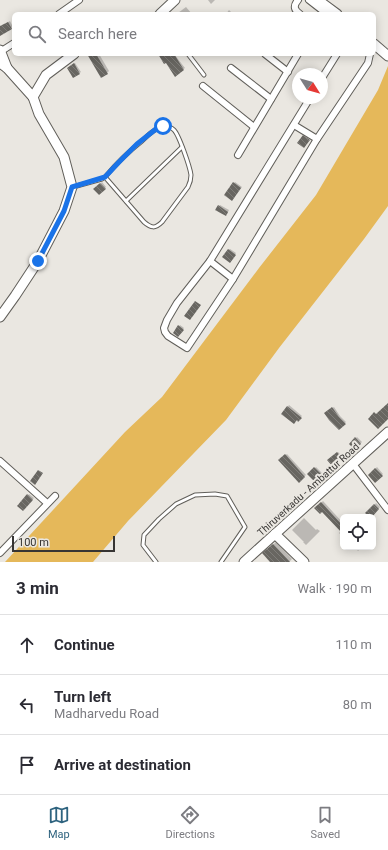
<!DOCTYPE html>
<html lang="en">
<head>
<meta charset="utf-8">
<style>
	:root { --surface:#fff; --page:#f7f7f7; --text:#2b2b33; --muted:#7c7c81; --line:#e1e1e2; --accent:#2e637f }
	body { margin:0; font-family:Roboto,sans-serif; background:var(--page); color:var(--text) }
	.controls { position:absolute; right:12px; bottom:12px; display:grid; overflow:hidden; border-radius:6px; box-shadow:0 2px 10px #0003 }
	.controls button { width:36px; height:36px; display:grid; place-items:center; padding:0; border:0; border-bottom:1px solid var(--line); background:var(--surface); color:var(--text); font:20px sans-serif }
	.compass { position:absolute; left:292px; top:68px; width:36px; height:36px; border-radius:50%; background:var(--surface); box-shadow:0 2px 10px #0003; rotate:127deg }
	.scale { position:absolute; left:12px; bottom:10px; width:103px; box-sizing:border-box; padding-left:4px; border:2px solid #373533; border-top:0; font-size:11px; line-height:14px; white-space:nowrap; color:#373533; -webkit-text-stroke:3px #eae7e1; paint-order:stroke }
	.stop { position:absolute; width:12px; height:12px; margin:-9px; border:3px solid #1a73e8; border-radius:50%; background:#fff }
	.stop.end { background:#1a73e8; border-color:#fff; box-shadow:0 1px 4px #0008 }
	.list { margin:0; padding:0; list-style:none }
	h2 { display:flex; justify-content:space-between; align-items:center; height:52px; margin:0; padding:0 16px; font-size:17px }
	h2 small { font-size:13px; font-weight:400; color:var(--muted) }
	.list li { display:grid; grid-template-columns:26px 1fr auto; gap:12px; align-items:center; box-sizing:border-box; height:60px; padding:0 16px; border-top:1px solid var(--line) }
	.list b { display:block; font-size:15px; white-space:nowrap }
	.list p { margin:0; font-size:13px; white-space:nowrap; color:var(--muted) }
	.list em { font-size:13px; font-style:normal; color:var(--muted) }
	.icon { flex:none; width:22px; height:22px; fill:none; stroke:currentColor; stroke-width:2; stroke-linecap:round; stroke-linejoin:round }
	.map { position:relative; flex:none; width:388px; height:562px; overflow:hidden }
	.search { position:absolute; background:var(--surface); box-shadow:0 2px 10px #0003; left:12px; right:12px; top:12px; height:44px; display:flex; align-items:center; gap:10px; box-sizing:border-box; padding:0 14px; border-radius:6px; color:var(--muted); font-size:15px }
	.sheet { height:232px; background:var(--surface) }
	nav { display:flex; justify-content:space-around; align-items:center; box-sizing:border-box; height:56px; border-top:1px solid var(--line); background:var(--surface); font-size:11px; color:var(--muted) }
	nav a { display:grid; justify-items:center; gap:2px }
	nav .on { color:var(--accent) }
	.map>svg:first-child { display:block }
</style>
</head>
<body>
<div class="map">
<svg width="388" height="562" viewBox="0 0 388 562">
	<defs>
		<pattern id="building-back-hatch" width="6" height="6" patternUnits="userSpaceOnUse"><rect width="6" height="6" fill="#686661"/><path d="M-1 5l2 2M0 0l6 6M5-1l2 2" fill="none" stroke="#7f7d79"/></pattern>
	</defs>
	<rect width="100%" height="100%" fill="#eae7e1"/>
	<!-- water -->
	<polygon fill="#e5b85a" points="388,66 388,206 364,239 279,348 226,420 128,521 93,562 5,562 125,432 162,397 259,268 316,195 378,90"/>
	<!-- shadow -->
	<g fill="#0003">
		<polygon points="208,0 215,0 211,4"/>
		<polygon points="186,7 192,14 177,14 178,13"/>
		<polygon points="229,10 233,14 226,14"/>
		<polygon points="10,21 13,27 0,34 0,27"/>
		<polygon points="88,54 99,54 109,71 107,73"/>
		<polygon points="159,54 174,54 185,68 175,75 166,61"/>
		<polygon points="75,63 81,72 73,77 69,67"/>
		<polygon points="102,182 106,187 99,194 95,189"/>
		<polygon points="235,182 242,187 233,199 234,183"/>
		<polygon points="220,205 229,210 227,214 219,206"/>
		<polygon points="230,249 236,253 231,260 228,250"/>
		<polygon points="180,325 184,328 178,336 174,332"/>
		<polygon points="289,405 302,416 298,420 283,414"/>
		<polygon points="334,407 340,416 346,422 339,429 326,412"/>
		<polygon points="357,437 362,442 355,449 350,444"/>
		<polygon points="338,452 343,457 333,466 328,460"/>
		<polygon points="287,454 306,475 299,481 279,460"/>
		<polygon points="316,467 322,473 315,480 309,474"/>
		<polygon points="377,467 383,474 375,482 369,475"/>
		<polygon points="29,494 34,498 23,509 19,505"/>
		<polygon points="323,501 343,523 343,537 339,533 341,531 322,511 316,508"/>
		<polygon points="376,503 380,507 371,517 367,513"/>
		<polygon points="304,518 316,530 317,529 320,531 306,545 303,542 304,542 292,530"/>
		<polygon points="276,542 292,559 289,562 272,562 264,553"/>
		<polygon points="355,547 362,547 358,551"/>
	</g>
	<!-- building -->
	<g fill="url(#building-back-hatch)">
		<polygon points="8,22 12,29 0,36 0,26"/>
		<polygon points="87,54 96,54 108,74 101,78"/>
		<polygon points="158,54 174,54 184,70 175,77 166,63 164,64"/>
		<polygon points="74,63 80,74 73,78 67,68"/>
		<polygon points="303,135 310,140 304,148 297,143"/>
		<polygon points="233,182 241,188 232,201 224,195"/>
		<polygon points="100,183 106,189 99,195 93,189"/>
		<polygon points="218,205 228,212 226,216 215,210"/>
		<polygon points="228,249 236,255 230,263 222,257"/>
		<polygon points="195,301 201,305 190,320 184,316"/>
		<polygon points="178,325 184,330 178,337 173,333"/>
		<polygon points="388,403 388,419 378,429 368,419 374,412 376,414"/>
		<polygon points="287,406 302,418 298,422 297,420 294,424 281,414"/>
		<polygon points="332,407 339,417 346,424 339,430 329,420 324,413"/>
		<polygon points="355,437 361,444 355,450 349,444"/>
		<polygon points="337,452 342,459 333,467 327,460"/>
		<polygon points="285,454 305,477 299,483 278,460"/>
		<polygon points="314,467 322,475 315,482 307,474"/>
		<polygon points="375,468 383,476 375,483 368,475"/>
		<polygon points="38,470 43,473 35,485 30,481"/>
		<polygon points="27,494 33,500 23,511 17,506"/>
		<polygon points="321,502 343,526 343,534 322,512 320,514 314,508"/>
		<polygon points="374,504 379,509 372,517 370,517 365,513"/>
		<polygon points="273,544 290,562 270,562 262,553"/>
	</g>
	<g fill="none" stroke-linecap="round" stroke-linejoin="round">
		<!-- lane casing -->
		<g stroke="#615f5a" stroke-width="5">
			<g id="lane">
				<polyline points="188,54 204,75"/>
				<path d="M163,126c4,0 8,1 11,4 5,5 16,37 17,45 0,4 -1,8 -3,12l-26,35c-7,7 -11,6 -18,0l-39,-45c11,-13 23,-25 37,-36 6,-6 12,-12 21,-15z"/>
				<polyline points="73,187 102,179 105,177"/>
				<polyline points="126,201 182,147"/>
				<polyline points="156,562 143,545 144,535 159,519 176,504 195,495 215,494 227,496 245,527 221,562"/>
			</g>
		</g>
		<!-- street casing -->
		<g stroke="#615f5a" stroke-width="8">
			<g id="street">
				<path d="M298,0c-5,6 -4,10 2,14"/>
				<polyline points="309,0 327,14"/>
				<polyline points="59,14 79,0"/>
				<polyline points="0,52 14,43"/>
				<polyline points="265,54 288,72"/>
				<polyline points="231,68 271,99"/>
				<polyline points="322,78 337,54"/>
				<polyline points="203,86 254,127"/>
				<polyline points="310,98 210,261 177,303 167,320 164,328 165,332 168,336 187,348 233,279 317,139 368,63 370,54"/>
				<polyline points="294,125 317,139"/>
				<polyline points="238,155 298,54"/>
				<polyline points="210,261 233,279"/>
				<polyline points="0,461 47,503"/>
				<polyline points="353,464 388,510"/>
				<polyline points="0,553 55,496"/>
			</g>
		</g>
		<!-- secondary casing -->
		<g stroke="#615f5a" stroke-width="11">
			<g id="secondary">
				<polyline points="318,0 337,14"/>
				<polyline points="160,14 175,0"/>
				<polyline points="374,44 388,56"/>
				<polyline points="0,50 7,68"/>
				<polyline points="0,63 7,68 33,97"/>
				<polyline points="0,317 15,296 38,261 64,211 72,187 64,157 39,114 33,97 46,75 74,54"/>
				<polyline points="275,534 304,562"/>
				<polyline points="244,562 388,432"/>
			</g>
		</g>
		<!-- lane -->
		<use href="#lane" stroke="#fff" stroke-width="3"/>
		<!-- street -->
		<use href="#street" stroke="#fff" stroke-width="6"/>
		<!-- secondary -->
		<use href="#secondary" stroke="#fff" stroke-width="9"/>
	</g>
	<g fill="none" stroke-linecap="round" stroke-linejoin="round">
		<!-- route -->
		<polyline stroke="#1a73e8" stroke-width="5" points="38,261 64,211 72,187 105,177 119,162 137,144 156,129 163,126"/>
	</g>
	<g text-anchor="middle" stroke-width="4" stroke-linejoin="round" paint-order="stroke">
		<!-- street labels -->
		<g font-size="10" fill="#373533" stroke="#eae7e1">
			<text transform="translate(308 489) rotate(-42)" y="4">Thiruverkadu - Ambattur Road</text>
		</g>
	</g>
</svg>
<div class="controls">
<button><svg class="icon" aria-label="locate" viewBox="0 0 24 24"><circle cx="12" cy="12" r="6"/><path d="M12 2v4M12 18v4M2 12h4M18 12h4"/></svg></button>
</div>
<svg class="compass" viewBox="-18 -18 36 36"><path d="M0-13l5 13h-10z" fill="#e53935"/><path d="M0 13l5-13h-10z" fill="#7c7c81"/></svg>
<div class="scale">100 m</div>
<div class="stop" style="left:163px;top:126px"></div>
<div class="stop end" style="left:38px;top:261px"></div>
<div class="search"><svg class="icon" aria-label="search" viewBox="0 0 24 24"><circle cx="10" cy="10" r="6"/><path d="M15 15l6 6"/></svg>Search here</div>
</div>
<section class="sheet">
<h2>3 min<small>Walk · 190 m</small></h2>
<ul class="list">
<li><svg class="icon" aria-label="ahead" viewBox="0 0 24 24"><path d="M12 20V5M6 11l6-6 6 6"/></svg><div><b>Continue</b></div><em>110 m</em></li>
<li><svg class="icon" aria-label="left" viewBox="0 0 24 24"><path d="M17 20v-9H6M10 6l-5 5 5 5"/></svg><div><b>Turn left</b><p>Madharvedu Road</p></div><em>80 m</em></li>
<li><svg class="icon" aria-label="arrive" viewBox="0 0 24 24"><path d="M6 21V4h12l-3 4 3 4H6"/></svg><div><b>Arrive at destination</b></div></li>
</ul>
</section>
<nav>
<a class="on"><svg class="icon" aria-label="map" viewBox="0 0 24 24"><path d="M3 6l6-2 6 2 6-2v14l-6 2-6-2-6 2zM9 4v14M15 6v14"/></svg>Map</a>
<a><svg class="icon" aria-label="directions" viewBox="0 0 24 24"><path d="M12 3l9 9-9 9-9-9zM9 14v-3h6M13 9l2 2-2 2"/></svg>Directions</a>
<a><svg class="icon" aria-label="saved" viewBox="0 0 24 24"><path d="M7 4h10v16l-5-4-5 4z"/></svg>Saved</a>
</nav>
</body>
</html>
